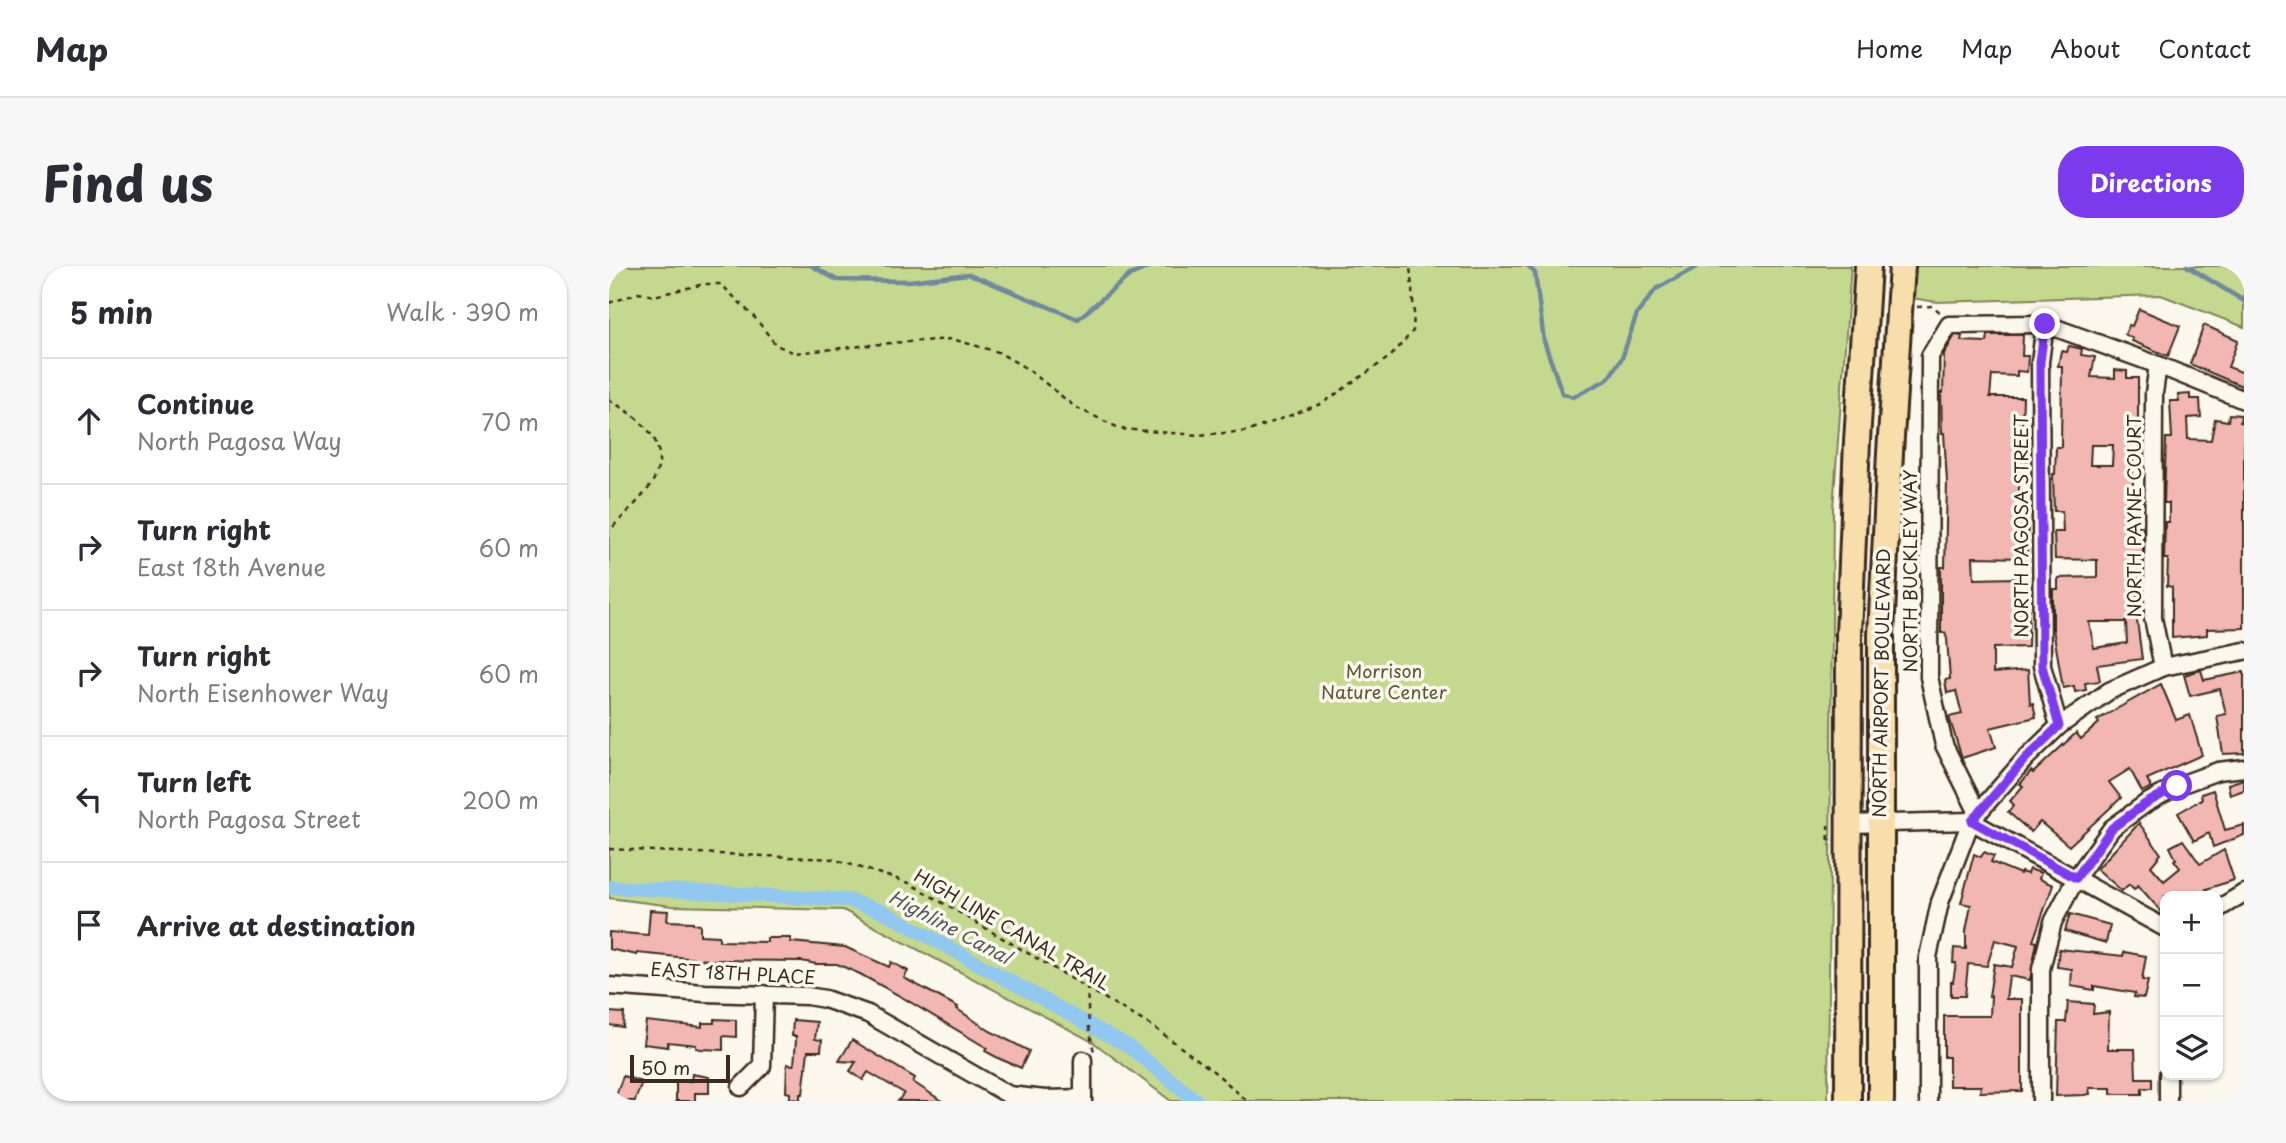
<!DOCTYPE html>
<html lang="en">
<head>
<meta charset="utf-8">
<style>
	:root { --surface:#fff; --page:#f7f7f7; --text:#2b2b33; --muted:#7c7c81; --line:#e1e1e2; --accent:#7c3aed }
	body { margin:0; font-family:"Playpen Sans",sans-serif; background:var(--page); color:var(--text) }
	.controls { position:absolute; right:21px; bottom:21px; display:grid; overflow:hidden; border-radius:14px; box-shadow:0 2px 5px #0004 }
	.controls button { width:63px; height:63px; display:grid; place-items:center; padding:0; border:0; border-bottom:2px solid var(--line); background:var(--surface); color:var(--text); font:35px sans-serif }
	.scale { position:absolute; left:21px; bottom:18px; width:100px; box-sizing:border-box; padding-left:7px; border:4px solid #3b2a1e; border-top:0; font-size:19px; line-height:24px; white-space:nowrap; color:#3b2a1e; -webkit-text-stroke:5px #fbf7ec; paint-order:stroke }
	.stop { position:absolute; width:21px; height:21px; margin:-16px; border:5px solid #7c3aed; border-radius:50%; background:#fff }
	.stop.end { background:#7c3aed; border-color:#fff; box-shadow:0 2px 7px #0008 }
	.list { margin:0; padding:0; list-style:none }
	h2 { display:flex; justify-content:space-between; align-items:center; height:91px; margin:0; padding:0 28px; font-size:30px }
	h2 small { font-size:23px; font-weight:400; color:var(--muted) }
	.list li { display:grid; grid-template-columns:46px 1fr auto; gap:21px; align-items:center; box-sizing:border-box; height:126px; padding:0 28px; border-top:2px solid var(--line) }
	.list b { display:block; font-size:26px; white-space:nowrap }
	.list p { margin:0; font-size:23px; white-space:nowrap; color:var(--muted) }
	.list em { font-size:23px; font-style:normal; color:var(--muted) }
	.icon { flex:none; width:38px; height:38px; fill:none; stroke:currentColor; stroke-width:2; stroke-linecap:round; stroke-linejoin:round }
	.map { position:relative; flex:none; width:1635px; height:835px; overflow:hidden; border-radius:28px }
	header { display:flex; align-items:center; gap:42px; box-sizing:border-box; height:98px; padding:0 35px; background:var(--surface); border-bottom:2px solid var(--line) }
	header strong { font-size:33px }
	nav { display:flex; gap:38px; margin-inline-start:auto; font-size:24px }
	.intro { display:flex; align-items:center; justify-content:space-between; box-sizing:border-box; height:168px; padding:0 42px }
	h1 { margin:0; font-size:49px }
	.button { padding:18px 32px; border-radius:28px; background:var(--accent); color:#fff; font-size:24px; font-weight:700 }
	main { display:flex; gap:42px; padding:0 42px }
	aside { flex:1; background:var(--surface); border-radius:28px; box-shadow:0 2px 5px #0004 }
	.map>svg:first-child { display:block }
</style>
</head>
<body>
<header>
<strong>Map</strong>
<nav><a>Home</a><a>Map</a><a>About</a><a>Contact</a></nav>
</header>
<div class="intro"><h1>Find us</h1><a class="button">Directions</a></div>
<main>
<aside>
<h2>5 min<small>Walk · 390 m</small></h2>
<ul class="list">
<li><svg class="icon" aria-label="ahead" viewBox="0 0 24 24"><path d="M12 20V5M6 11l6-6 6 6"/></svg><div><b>Continue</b><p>North Pagosa Way</p></div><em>70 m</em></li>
<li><svg class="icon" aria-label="right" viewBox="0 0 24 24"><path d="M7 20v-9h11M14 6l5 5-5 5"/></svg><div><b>Turn right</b><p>East 18th Avenue</p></div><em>60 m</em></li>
<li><svg class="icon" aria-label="right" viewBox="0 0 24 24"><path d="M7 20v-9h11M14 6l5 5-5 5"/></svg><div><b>Turn right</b><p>North Eisenhower Way</p></div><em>60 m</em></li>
<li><svg class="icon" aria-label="left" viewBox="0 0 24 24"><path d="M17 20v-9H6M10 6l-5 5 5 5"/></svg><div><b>Turn left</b><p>North Pagosa Street</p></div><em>200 m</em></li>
<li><svg class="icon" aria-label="arrive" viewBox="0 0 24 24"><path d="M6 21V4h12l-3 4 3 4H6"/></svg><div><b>Arrive at destination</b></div></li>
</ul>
</aside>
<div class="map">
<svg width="1635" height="835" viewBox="0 0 1635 835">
	<rect width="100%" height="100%" fill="#fbf7ec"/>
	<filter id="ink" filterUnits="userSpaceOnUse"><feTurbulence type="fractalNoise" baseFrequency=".0143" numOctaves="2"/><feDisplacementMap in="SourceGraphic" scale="14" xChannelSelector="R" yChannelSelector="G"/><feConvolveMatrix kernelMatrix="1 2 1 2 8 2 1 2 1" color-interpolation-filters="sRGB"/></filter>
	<g filter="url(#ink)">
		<!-- green -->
		<g fill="#c4d98f" stroke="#808256" stroke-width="2">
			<polygon points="0,0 1242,0 1224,242 1219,835 562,835 484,776 234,644 63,640 0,632"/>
			<polygon points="1304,0 1635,0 1635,61 1552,29 1329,36 1301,32"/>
		</g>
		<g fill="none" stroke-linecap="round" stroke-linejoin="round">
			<!-- stream -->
			<g stroke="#6f889c" stroke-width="4.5">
				<polyline points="203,0 228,14 300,15 360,8 469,53 521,9 543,0"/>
				<polyline points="919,0 926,7 935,75 953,127 964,131 999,113 1013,92 1028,48 1047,23 1089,0"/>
				<polyline points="1578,0 1635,35"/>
			</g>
			<!-- canal -->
			<polyline stroke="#92c7f0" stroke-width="14" points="0,621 239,634 275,646 519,780 588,835"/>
		</g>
		<!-- building -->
		<g fill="#f2b7b3" stroke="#3b2a1e" stroke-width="2" fill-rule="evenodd">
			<polygon points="1530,43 1571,60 1559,90 1523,75 1524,73 1516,68 1520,59 1523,60"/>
			<polygon points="1595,59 1629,74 1619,101 1635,107 1635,121 1581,98"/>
			<polygon points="1346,69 1353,70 1352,75 1378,76 1379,69 1414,69 1413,90 1419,90 1418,106 1408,105 1408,110 1383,109 1381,131 1414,131 1413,162 1419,162 1418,198 1410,198 1410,254 1419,254 1418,292 1364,291 1365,313 1406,312 1405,343 1420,343 1419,381 1384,382 1384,407 1419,404 1421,438 1424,437 1427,451 1381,462 1387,481 1353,492 1340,451 1353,448 1347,425 1338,427 1336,414 1341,413 1338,373 1336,367 1332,367 1332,301 1336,301 1338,216 1335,167 1333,167 1332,127 1334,127 1335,88"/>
			<path d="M1460,80l13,3 -1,6 14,2 -4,20 24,1v-8l12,1v7h11v71h-5v77h10v38h-5l-1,57 5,38 -45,6 3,16 -15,2 1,7 -11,2 -1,-6 -11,2 -10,-59v-40h5v-11l39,-1v-17l-42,-1 -1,-27h9l-1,-21h-8l-1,-37h2l1,-27h5l1,-81h-4l3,-15 6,1zM1482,179h22l-1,20h-22zM1480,356h37l1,21 -33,5z"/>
			<polygon points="1581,128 1581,133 1591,133 1592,151 1578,152 1579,173 1602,174 1606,153 1619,155 1620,148 1632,149 1631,156 1635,157 1635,362 1598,363 1598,369 1563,372 1563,321 1558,320 1559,293 1555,293 1556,256 1560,256 1560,237 1555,237 1557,172 1563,172 1561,135 1570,135 1569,129"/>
			<polygon points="1592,404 1595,414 1635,406 1635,487 1614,488 1608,450 1617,448 1611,423 1581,430 1575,409"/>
			<polygon points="1552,418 1567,454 1581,449 1593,489 1538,513 1542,521 1533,526 1521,503 1500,516 1512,532 1460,580 1431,556 1422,566 1399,546 1405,539 1401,535 1414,520 1411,518 1422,505 1424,507 1467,467 1472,473 1490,457 1488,454"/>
			<polygon points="1635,513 1635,524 1621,529 1619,518"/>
			<polygon points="1604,524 1616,564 1635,559 1635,569 1604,581 1600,567 1585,575 1569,547 1593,533 1592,528"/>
			<polygon points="1530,557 1552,588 1542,600 1555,615 1571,602 1565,594 1567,593 1561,581 1574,574 1591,598 1615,584 1625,614 1597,623 1599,626 1592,630 1556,630 1556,650 1529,619 1525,623 1520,618 1513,625 1488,603"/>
			<polygon points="1375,586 1385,590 1382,596 1411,608 1412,606 1418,608 1420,603 1432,607 1430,613 1444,619 1424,675 1428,676 1421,714 1400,710 1397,733 1413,733 1413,825 1371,826 1372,820 1340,820 1340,791 1335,791 1335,750 1381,750 1382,730 1380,730 1385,698 1403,701 1409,680 1386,674 1378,700 1359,698 1356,730 1342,730 1342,716 1344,716 1347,697 1344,697 1345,682 1357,683 1357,665 1362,639 1352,637 1365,588 1372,591"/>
			<polygon points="41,644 59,645 58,655 84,656 84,658 91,659 91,669 110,670 110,675 158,676 158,672 182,672 182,676 236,681 280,701 282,696 299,705 295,712 349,741 348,743 381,765 420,785 412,802 391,793 376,785 378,782 291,730 251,708 228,698 207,698 193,695 100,694 28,687 28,689 0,683 0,666 39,669"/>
			<polygon points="1461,648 1501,659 1497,677 1456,665"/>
			<polygon points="1450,683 1514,690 1515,686 1537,690 1533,714 1539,715 1535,732 1525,731 1526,727 1485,720 1485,724 1462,720 1463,703 1448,701"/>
			<polygon points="1459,736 1485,738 1484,748 1500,746 1499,783 1526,783 1527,812 1543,812 1543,822 1533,822 1533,828 1502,828 1502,822 1480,822 1481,828 1475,829 1447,830 1449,756 1457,756"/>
			<polygon points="0,746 15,747 14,761 0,759"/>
			<polygon points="105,753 127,754 127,771 114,770 114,784 92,783 87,782 87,779 59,776 59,781 34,778 37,755 93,761 93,757 105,757"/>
			<polygon points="184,754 208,756 206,773 213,774 212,785 199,785 194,828 191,828 191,834 181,833 181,827 177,826 178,798 185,799 187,774 187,770 183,770"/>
			<polygon points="243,774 306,812 304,816 333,835 289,835 295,827 259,806 254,814 241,805 247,796 230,795"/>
			<polygon points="83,808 100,811 100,827 86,827 86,835 67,835 67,815 82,815"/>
			<polygon points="14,810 33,816 26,835 5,835"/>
		</g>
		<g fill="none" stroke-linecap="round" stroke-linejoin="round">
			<!-- street casing -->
			<g stroke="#3b2a1e" stroke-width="21">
				<g id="street">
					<polyline points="1436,58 1431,96 1433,400 1450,460"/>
					<polyline points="1549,99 1545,127 1544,352 1554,401"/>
					<polyline points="1369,547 1335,479 1320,411 1321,90 1340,59 1436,58 1549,99 1635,134"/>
					<polyline points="1240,558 1362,555 1556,662"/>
					<polyline points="1609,643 1635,627"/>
					<polyline points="0,720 96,727 198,730 216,733 259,748 400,829 436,833 474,832"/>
					<polyline points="474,794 474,835"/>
					<polyline points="132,821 153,800 155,728"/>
					<polyline points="1319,835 1319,691 1331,636 1362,555 1416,493 1450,460 1500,425 1554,401 1635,385"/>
					<polyline points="1432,835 1432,703 1444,656 1467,612 1503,562 1536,538 1568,520 1609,505 1635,502"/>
					<polyline points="1559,835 1559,809"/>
				</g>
			</g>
			<!-- primary casing -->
			<g stroke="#3b2a1e" stroke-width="30">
				<g id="primary">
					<polyline points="1239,835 1240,368 1248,175 1259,0"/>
					<polyline points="1272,835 1272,369 1281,187 1293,0"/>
				</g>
			</g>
			<!-- path -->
			<g stroke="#3b2a1e" stroke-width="2.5" stroke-dasharray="5 5" stroke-linecap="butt">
				<polyline points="0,37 30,27 45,30 95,18 112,18 147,53 167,79 186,87 281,77 343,73 389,86 420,104 466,141 512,163 589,169 640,165 714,137 782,90 804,65 805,47 801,0"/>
				<polyline points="1308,41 1324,40 1333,48"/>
				<path d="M0,134c31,18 64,42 44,81 -7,14 -32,37 -44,50"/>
				<polyline points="1219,559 1220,577"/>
				<polyline points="0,583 224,593 300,617 546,762 608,808 638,835"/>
				<polyline points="478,720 480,762 485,786"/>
			</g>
			<!-- street -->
			<use href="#street" stroke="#fbf7ec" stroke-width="16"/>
			<!-- primary -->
			<use href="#primary" stroke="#f8deab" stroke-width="24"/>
		</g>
	</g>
	<g fill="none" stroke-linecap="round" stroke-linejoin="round" filter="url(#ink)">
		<!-- route -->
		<polyline stroke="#7c3aed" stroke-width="9" points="1436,58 1431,96 1433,400 1450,460 1416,493 1363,555 1467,612 1503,562 1536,538 1568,520"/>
	</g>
	<g text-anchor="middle" stroke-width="7" stroke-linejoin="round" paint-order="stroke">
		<!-- street labels -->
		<g font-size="18" fill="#3b2a1e" stroke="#fbf7ec">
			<text transform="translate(1526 250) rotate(-90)" y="6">NORTH PAYNE COURT</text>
			<text transform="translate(1413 260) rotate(-90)" y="6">NORTH PAGOSA STREET</text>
			<text transform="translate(1302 305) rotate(-90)" y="6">NORTH BUCKLEY WAY</text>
			<text transform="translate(1273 417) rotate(-89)" y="6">NORTH AIRPORT BOULEVARD</text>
			<text transform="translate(403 664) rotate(30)" y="6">HIGH LINE CANAL TRAIL</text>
			<text transform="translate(124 708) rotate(3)" y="6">EAST 18TH PLACE</text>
		</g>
		<!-- park labels -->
		<g font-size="18" fill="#5d563a" stroke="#fbf7ec">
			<text x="775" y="412">Morrison<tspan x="775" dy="21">Nature Center</tspan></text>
		</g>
		<!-- water labels -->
		<g font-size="19" font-style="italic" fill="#55595d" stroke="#fbf7ec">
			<text transform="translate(341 661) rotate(28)" y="7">Highline Canal</text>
		</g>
	</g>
</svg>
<div class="controls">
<button>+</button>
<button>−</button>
<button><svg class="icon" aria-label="layers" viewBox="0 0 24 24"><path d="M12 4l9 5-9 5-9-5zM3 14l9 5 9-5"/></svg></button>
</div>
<div class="scale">50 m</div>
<div class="stop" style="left:1568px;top:520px"></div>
<div class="stop end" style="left:1436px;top:58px"></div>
</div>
</main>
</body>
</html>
